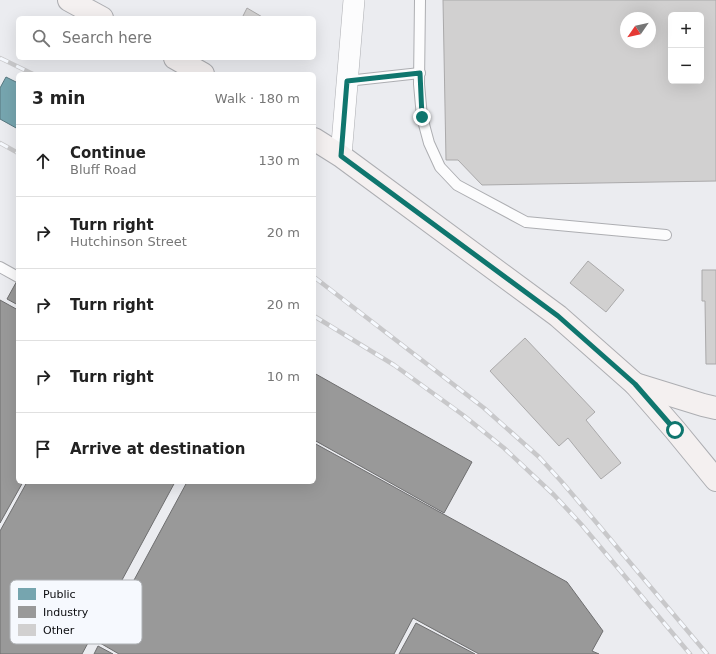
<!DOCTYPE html>
<html lang="en">
<head>
<meta charset="utf-8">
<style>
	:root { --surface:#fff; --page:#f2f2f2; --text:#222; --muted:#767676; --line:#e0e0e0 }
	body { margin:0; font-family:"DejaVu Sans",sans-serif; background:var(--page); color:var(--text) }
	.controls { position:absolute; right:12px; top:12px; display:grid; overflow:hidden; border-radius:6px; box-shadow:0 4px 16px #0002 }
	.controls button { width:36px; height:36px; display:grid; place-items:center; padding:0; border:0; border-bottom:1px solid var(--line); background:var(--surface); color:var(--text); font:20px sans-serif }
	.compass { position:absolute; left:620px; top:12px; width:36px; height:36px; border-radius:50%; background:var(--surface); box-shadow:0 4px 16px #0002; rotate:236deg }
	.stop { position:absolute; width:12px; height:12px; margin:-9px; border:3px solid #0f766e; border-radius:50%; background:#fff }
	.stop.end { background:#0f766e; border-color:#fff; box-shadow:0 1px 4px #0008 }
	.list { margin:0; padding:0; list-style:none }
	h2 { display:flex; justify-content:space-between; align-items:center; height:52px; margin:0; padding:0 16px; font-size:17px }
	h2 small { font-size:13px; font-weight:400; color:var(--muted) }
	.list li { display:grid; grid-template-columns:26px 1fr auto; gap:12px; align-items:center; box-sizing:border-box; height:72px; padding:0 16px; border-top:1px solid var(--line) }
	.list b { display:block; font-size:15px; white-space:nowrap }
	.list p { margin:0; font-size:13px; white-space:nowrap; color:var(--muted) }
	.list em { font-size:13px; font-style:normal; color:var(--muted) }
	.icon { flex:none; width:22px; height:22px; fill:none; stroke:currentColor; stroke-width:2; stroke-linecap:round; stroke-linejoin:round }
	.map { position:relative; flex:none; width:716px; height:654px; overflow:hidden }
	.search { position:absolute; background:var(--surface); box-shadow:0 4px 16px #0002; left:16px; top:16px; width:300px; height:44px; display:flex; align-items:center; gap:10px; box-sizing:border-box; padding:0 14px; border-radius:6px; color:var(--muted); font-size:15px }
	.panel { position:absolute; background:var(--surface); box-shadow:0 4px 16px #0002; left:16px; top:72px; width:300px; height:412px; border-radius:6px }
	.map>svg:first-child { display:block }
</style>
</head>
<body>
<div class="map">
<svg width="716" height="654" viewBox="0 0 716 654">
	<rect width="100%" height="100%" fill="#ebecf0"/>
	<!-- public -->
	<polygon fill="#76a5af" stroke="#56777f" points="6,77 18,83 18,129 0,119 0,88"/>
	<!-- industry -->
	<g fill="#999" stroke="#6e6e6f">
		<polygon points="18,279 18,305 7,299"/>
		<polygon points="0,300 18,310 18,482 23,482 0,523"/>
		<polygon points="314,373 472,462 444,513 314,440"/>
		<polygon points="314,443 567,582 603,631 592,651 599,654 479,654 413,618 394,654 119,654 100,643 187,482 314,482"/>
		<polygon points="27,482 175,482 82,654 0,654 0,531"/>
		<polygon points="416,623 475,654 399,654"/>
		<polygon points="98,646 113,654 94,654"/>
	</g>
	<!-- building -->
	<g fill="#d1d0d0" stroke="#aaa9aa" fill-rule="evenodd">
		<path d="M443,0h273v181l-234,4 -24,-25h-12zM671,15h30v66h-30zM626,18h24v24h-24z"/>
		<polygon points="247,8 264,18 242,18"/>
		<polygon points="588,261 624,290 606,312 570,283"/>
		<polygon points="702,270 716,270 716,364 706,364 705,301 702,301"/>
		<polygon points="525,338 595,412 586,420 621,463 601,479 568,438 559,446 490,371"/>
	</g>
	<g fill="none" stroke-linecap="round" stroke-linejoin="round">
		<!-- service casing -->
		<g stroke="#adaeb2" stroke-width="12">
			<g id="service">
				<polyline points="420,0 419,84 422,117 429,143 440,167 457,185 526,222 666,235"/>
				<polyline points="347,81 420,73"/>
				<polyline points="0,267 18,277"/>
			</g>
		</g>
		<!-- minor casing -->
		<g stroke="#adaeb2" stroke-width="22">
			<polyline id="minor" points="341,156 354,0"/>
		</g>
		<!-- secondary casing -->
		<g stroke="#adaeb2" stroke-width="24">
			<g id="secondary">
				<polyline points="69,0 102,18"/>
				<polyline points="175,58 203,74"/>
				<polyline points="314,139 341,156 558,316 635,384 675,430 716,480"/>
				<polyline points="635,384 703,405 716,408"/>
			</g>
		</g>
		<!-- service -->
		<use href="#service" stroke="#fcfcfd" stroke-width="10"/>
		<!-- minor -->
		<use href="#minor" stroke="#fcfcfd" stroke-width="21"/>
		<!-- secondary -->
		<use href="#secondary" stroke="#f4f0f0" stroke-width="22"/>
		<!-- rail casing -->
		<g stroke="#c8c8ca" stroke-width="4.5">
			<g id="rail">
				<polyline points="0,58 33,74"/>
				<polyline points="0,143 18,153"/>
				<polyline points="314,277 484,408 539,457 561,481 590,515 707,654"/>
				<polyline points="314,316 394,365 463,415 504,448 554,495 581,524 690,654"/>
			</g>
		</g>
		<!-- rail -->
		<use href="#rail" stroke="#f6f9fe" stroke-width="3" stroke-dasharray="9" stroke-linecap="butt"/>
	</g>
	<g fill="none" stroke-linecap="round" stroke-linejoin="round">
		<!-- route -->
		<polyline stroke="#0f766e" stroke-width="5" points="422,117 420,73 347,81 341,156 558,316 635,384 675,430"/>
	</g>
	<!-- legend -->
	<rect x="10" y="580" width="132" height="64" rx="6" fill="#f6f9fe" stroke="#afb2b6" stroke-width="1"/>
	<rect x="18" y="588" width="18" height="12" fill="#76a5af"/>
	<rect x="18" y="606" width="18" height="12" fill="#999"/>
	<rect x="18" y="624" width="18" height="12" fill="#d1d0d0"/>
	<g font-size="11" fill="#0a0b0e">
		<text x="43" y="598">Public</text>
		<text x="43" y="616">Industry</text>
		<text x="43" y="634">Other</text>
	</g>
</svg>
<div class="controls">
<button>+</button>
<button>−</button>
</div>
<svg class="compass" viewBox="-18 -18 36 36"><path d="M0-13l5 13h-10z" fill="#e53935"/><path d="M0 13l5-13h-10z" fill="#767676"/></svg>
<div class="stop" style="left:675px;top:430px"></div>
<div class="stop end" style="left:422px;top:117px"></div>
<div class="search"><svg class="icon" aria-label="search" viewBox="0 0 24 24"><circle cx="10" cy="10" r="6"/><path d="M15 15l6 6"/></svg>Search here</div>
<section class="panel">
<h2>3 min<small>Walk · 180 m</small></h2>
<ul class="list">
<li><svg class="icon" aria-label="ahead" viewBox="0 0 24 24"><path d="M12 20V5M6 11l6-6 6 6"/></svg><div><b>Continue</b><p>Bluff Road</p></div><em>130 m</em></li>
<li><svg class="icon" aria-label="right" viewBox="0 0 24 24"><path d="M7 20v-9h11M14 6l5 5-5 5"/></svg><div><b>Turn right</b><p>Hutchinson Street</p></div><em>20 m</em></li>
<li><svg class="icon" aria-label="right" viewBox="0 0 24 24"><path d="M7 20v-9h11M14 6l5 5-5 5"/></svg><div><b>Turn right</b></div><em>20 m</em></li>
<li><svg class="icon" aria-label="right" viewBox="0 0 24 24"><path d="M7 20v-9h11M14 6l5 5-5 5"/></svg><div><b>Turn right</b></div><em>10 m</em></li>
<li><svg class="icon" aria-label="arrive" viewBox="0 0 24 24"><path d="M6 21V4h12l-3 4 3 4H6"/></svg><div><b>Arrive at destination</b></div></li>
</ul>
</section>
</div>
</body>
</html>
